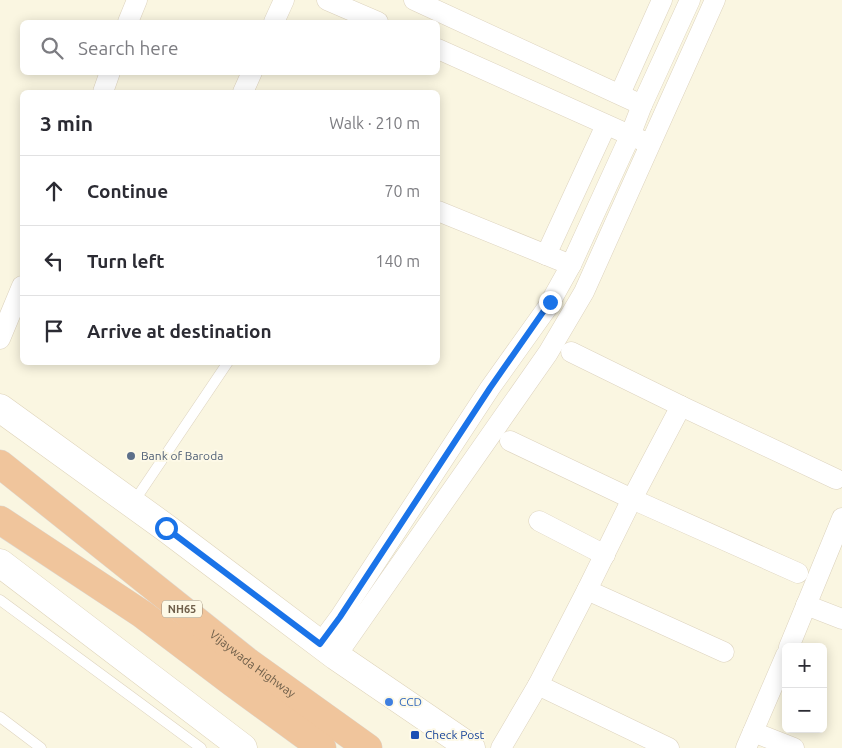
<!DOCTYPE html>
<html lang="en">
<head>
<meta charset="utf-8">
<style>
	:root { --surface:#fff; --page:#f7f7f7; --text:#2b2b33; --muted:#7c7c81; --line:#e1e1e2 }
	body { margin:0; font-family:Ubuntu,sans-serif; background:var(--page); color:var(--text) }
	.controls { position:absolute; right:15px; bottom:15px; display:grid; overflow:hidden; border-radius:8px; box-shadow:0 2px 12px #0003 }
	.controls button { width:45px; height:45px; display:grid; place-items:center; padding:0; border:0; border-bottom:1px solid var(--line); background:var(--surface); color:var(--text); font:25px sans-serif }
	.stop { position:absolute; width:15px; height:15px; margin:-11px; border:4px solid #1a73e8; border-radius:50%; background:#fff }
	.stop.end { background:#1a73e8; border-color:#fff; box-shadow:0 1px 5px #0008 }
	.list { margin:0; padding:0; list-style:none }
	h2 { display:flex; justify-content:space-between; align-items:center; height:65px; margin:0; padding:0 20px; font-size:21px }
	h2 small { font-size:16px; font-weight:400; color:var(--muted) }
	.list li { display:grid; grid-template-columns:32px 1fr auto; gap:15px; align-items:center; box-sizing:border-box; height:70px; padding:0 20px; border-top:1px solid var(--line) }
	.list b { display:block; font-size:19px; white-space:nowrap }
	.list em { font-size:16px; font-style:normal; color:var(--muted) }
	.icon { flex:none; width:28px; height:28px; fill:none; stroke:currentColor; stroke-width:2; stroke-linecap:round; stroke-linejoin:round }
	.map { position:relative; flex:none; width:842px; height:748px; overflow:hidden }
	.search { position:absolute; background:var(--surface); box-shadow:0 2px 12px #0003; left:20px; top:20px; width:420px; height:55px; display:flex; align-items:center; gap:12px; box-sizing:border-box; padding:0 18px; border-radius:8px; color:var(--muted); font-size:19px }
	.panel { position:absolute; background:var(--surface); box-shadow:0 2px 12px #0003; left:20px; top:90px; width:420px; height:275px; border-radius:8px }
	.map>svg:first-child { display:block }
</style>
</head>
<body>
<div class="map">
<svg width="842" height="748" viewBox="0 0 842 748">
	<rect width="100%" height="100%" fill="#faf6e1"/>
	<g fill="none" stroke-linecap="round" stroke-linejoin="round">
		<!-- lane casing -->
		<g stroke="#ddd3be" stroke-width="11">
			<g id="lane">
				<polyline points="133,503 228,362"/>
				<polyline points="0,600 201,748"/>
				<polyline points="0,717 41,748"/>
			</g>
		</g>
		<!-- street casing -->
		<g stroke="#ddd3be" stroke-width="21">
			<g id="street">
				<polyline points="327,0 378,22"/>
				<polyline points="414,0 642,105"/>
				<polyline points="128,22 137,0"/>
				<polyline points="274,22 284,0"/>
				<polyline points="438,49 643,141"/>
				<polyline points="103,92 110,72"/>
				<polyline points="243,92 252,72"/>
				<polyline points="620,94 662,0"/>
				<polyline points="438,211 571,265"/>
				<polyline points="546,255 606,125"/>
				<polyline points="0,339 22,286"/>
				<polyline points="571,352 681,406"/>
				<polyline points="510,441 632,499 798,573"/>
				<polyline points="539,521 605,555"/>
				<polyline points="587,590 724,652"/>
				<polyline points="806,605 842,619"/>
				<polyline points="320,644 340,617 490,388 547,308 571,265 630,136 642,105 690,0"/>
				<polyline points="789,647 842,518"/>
				<polyline points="336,656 548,353 584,292 715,0"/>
				<polyline points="538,685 669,748"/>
				<polyline points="753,732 794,748"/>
				<polyline points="501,748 538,685 587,590 632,499 681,406 836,479"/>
				<polyline points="746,748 786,655"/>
			</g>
		</g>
		<!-- secondary casing -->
		<g stroke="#ded3b9" stroke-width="29">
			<g id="secondary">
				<polyline points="0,408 166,528 336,656 471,748"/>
				<polyline points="0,563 243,748"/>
			</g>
		</g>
		<!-- highway casing -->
		<g stroke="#dcd9d4" stroke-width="29">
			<g id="highway">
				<path id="s1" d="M0,464l248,198 120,86"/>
				<polyline points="0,520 142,614 233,683 322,748"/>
			</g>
		</g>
		<!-- lane -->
		<use href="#lane" stroke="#fff" stroke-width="10"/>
		<!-- street -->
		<use href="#street" stroke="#fff" stroke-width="20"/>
		<!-- secondary -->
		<use href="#secondary" stroke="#fff" stroke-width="28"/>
		<!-- highway -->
		<use href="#highway" stroke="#f0c59c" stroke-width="28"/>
	</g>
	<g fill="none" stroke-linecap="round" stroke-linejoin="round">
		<!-- route -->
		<polyline stroke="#1a73e8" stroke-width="6" points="166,528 320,644 340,617 490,388 550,302"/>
	</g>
	<!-- markers -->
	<circle fill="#5c6f8a" stroke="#fdf9e7" stroke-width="2" cx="131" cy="456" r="5"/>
	<circle fill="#3f7fe0" stroke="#fdf9e7" stroke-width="2" cx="389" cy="702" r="5"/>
	<rect fill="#1a4fb4" stroke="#fdf9e7" stroke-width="2" x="410" y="730" width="10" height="10" rx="2.5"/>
	<g text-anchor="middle" stroke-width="4" stroke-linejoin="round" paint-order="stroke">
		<!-- shield labels -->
		<rect fill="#fdf9e7" stroke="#9a8d79" stroke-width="1" x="162" y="600.5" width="40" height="17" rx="4"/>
		<g font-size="11" font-weight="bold" fill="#6f5f4a">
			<text x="182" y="613">NH65</text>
		</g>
		<!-- service labels -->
		<g font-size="12" fill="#4e5e75" stroke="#fdf9e7" text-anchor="start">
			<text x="141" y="460">Bank of Baroda</text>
		</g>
		<!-- street labels -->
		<g font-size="12" fill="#6f5f4a" stroke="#fdf9e7">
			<text dy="4" stroke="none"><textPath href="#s1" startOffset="322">Vijaywada Highway</textPath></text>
		</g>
		<!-- shop labels -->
		<g font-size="12" fill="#366cbe" stroke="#fdf9e7" text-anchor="start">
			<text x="399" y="706">CCD</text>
		</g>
		<!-- transit labels -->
		<g font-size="12" fill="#164399" stroke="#fdf9e7" text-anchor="start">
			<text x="425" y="739">Check Post</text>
		</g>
	</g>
</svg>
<div class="controls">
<button>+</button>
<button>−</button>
</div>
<div class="stop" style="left:166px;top:528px"></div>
<div class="stop end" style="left:550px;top:302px"></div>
<div class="search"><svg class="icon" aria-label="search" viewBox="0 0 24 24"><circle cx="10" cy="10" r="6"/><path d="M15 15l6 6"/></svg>Search here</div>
<section class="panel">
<h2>3 min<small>Walk · 210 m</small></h2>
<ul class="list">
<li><svg class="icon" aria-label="ahead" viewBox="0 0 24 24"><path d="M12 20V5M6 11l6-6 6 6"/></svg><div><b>Continue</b></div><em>70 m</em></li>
<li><svg class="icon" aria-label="left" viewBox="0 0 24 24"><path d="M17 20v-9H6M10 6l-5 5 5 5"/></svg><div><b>Turn left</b></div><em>140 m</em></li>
<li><svg class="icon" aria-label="arrive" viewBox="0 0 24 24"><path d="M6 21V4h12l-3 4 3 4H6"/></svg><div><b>Arrive at destination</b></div></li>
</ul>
</section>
</div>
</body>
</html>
